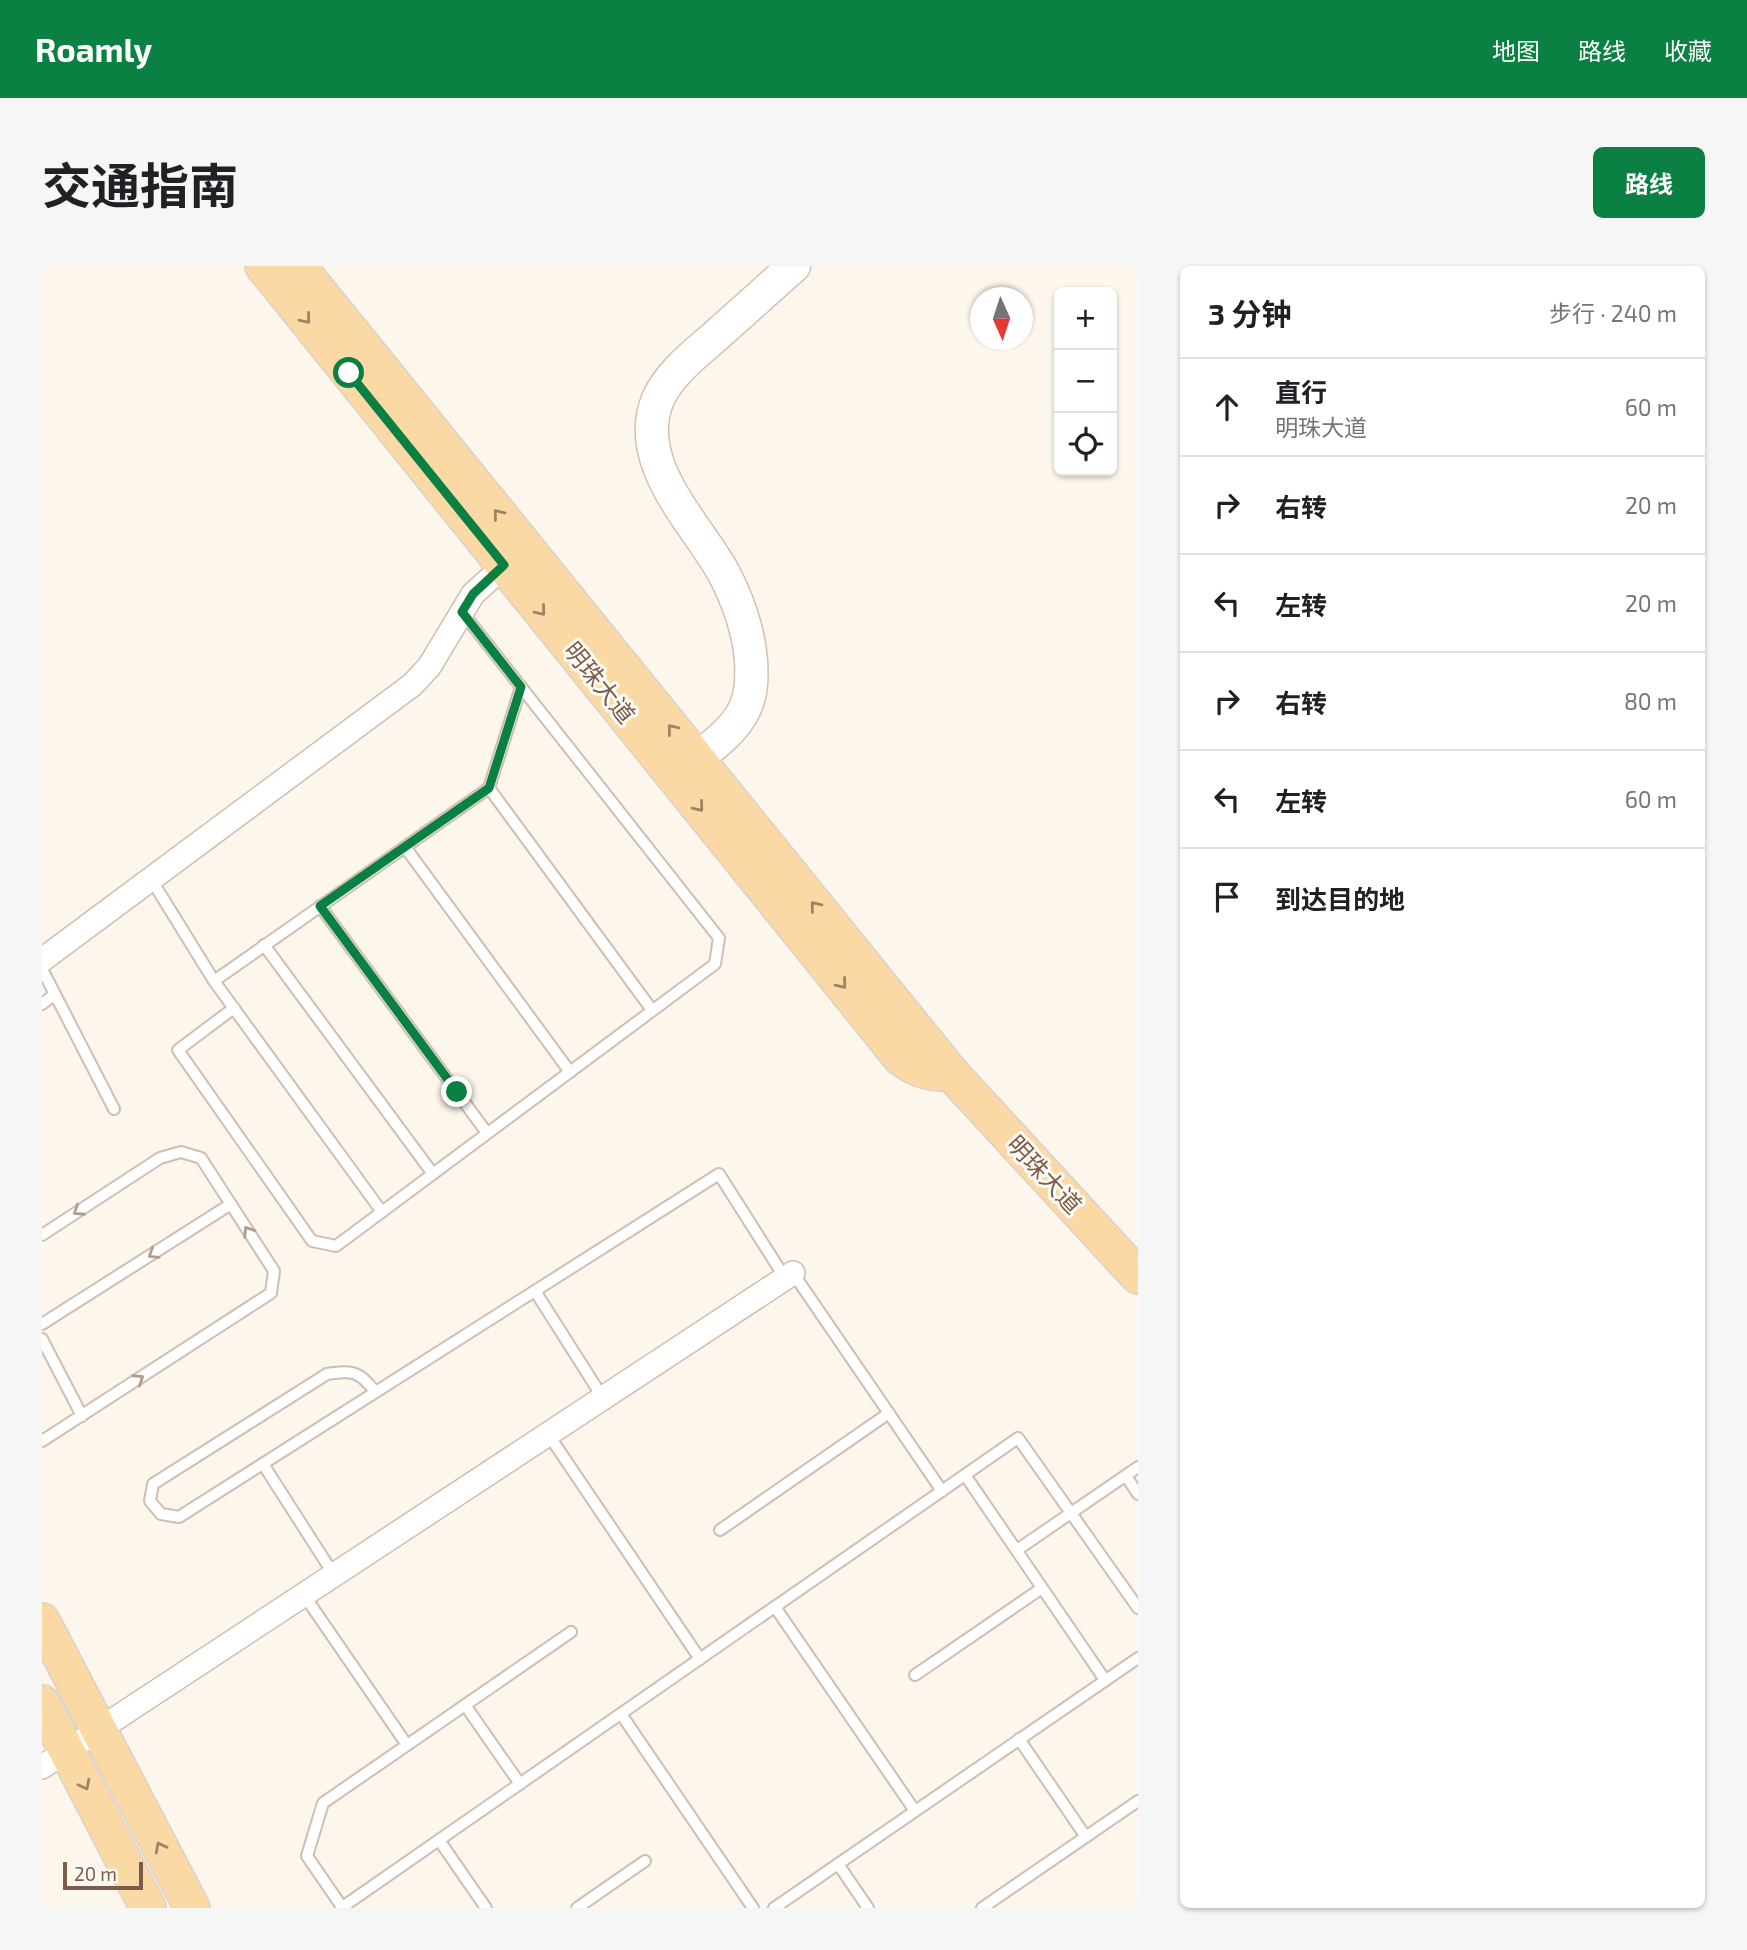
<!DOCTYPE html>
<html lang="zh">
<head>
<meta charset="utf-8">
<style>
	:root { --surface:#fff; --page:#f6f6f6; --text:#202124; --muted:#757577; --line:#e0e0e0; --accent:#0b8043 }
	body { margin:0; font-family:"Exo 2","Noto Sans SC",sans-serif; background:var(--page); color:var(--text) }
	.controls { position:absolute; right:21px; top:21px; display:grid; overflow:hidden; border-radius:10px; box-shadow:0 2px 5px #0004 }
	.controls button { width:63px; height:63px; display:grid; place-items:center; padding:0; border:0; border-bottom:2px solid var(--line); background:var(--surface); color:var(--text); font:35px sans-serif }
	.compass { position:absolute; left:928px; top:21px; width:63px; height:63px; border-radius:50%; background:var(--surface); box-shadow:0 2px 5px #0004; rotate:177deg }
	.scale { position:absolute; left:21px; bottom:18px; width:80px; box-sizing:border-box; padding-left:7px; border:4px solid #7a5c4d; border-top:0; font-size:19px; line-height:24px; white-space:nowrap; color:#7a5c4d; -webkit-text-stroke:5px #fffaf3; paint-order:stroke }
	.stop { position:absolute; width:21px; height:21px; margin:-16px; border:5px solid #0b8043; border-radius:50%; background:#fff }
	.stop.end { background:#0b8043; border-color:#fff; box-shadow:0 2px 7px #0008 }
	.list { margin:0; padding:0; list-style:none }
	h2 { display:flex; justify-content:space-between; align-items:center; height:91px; margin:0; padding:0 28px; font-size:30px }
	h2 small { font-size:23px; font-weight:400; color:var(--muted) }
	.list li { display:grid; grid-template-columns:46px 1fr auto; gap:21px; align-items:center; box-sizing:border-box; height:98px; padding:0 28px; border-top:2px solid var(--line) }
	.list b { display:block; font-size:26px; white-space:nowrap }
	.list p { margin:0; font-size:23px; white-space:nowrap; color:var(--muted) }
	.list em { font-size:23px; font-style:normal; color:var(--muted) }
	.icon { flex:none; width:38px; height:38px; fill:none; stroke:currentColor; stroke-width:2; stroke-linecap:round; stroke-linejoin:round }
	.map { position:relative; flex:none; width:1096px; height:1642px; overflow:hidden; border-radius:10px }
	header { display:flex; align-items:center; gap:42px; box-sizing:border-box; height:98px; padding:0 35px; background:var(--accent); color:#fff }
	header strong { font-size:33px }
	nav { display:flex; gap:38px; margin-inline-start:auto; font-size:24px }
	.intro { display:flex; align-items:center; justify-content:space-between; box-sizing:border-box; height:168px; padding:0 42px }
	h1 { margin:0; font-size:49px }
	.button { padding:18px 32px; border-radius:10px; background:var(--accent); color:#fff; font-size:24px; font-weight:700 }
	main { display:flex; gap:42px; padding:0 42px }
	aside { flex:1; background:var(--surface); border-radius:10px; box-shadow:0 2px 5px #0004 }
	.map>svg:first-child { display:block }
</style>
</head>
<body>
<header>
<strong>Roamly</strong>
<nav><a>地图</a><a>路线</a><a>收藏</a></nav>
</header>
<div class="intro"><h1>交通指南</h1><a class="button">路线</a></div>
<main>
<div class="map">
<svg width="1096" height="1642" viewBox="0 0 1096 1642">
	<rect width="100%" height="100%" fill="#fdf6ec"/>
	<g fill="none" stroke-linecap="round" stroke-linejoin="round">
		<!-- lane casing -->
		<g stroke="#d1beb0" stroke-width="14">
			<g id="lane">
				<polyline points="447,522 610,744"/>
				<polyline points="363,581 528,806"/>
				<polyline points="109,613 172,715 340,946"/>
				<polyline points="278,640 445,867"/>
				<polyline points="222,679 391,908"/>
				<polyline points="0,703 72,843"/>
				<polyline points="172,715 447,522 479,421"/>
				<polyline points="0,738 13,728"/>
				<polyline points="192,742 136,784 270,975 294,980 673,698 677,672 420,346"/>
				<polyline points="0,969 118,892 139,886 159,892 232,1005 229,1027 0,1175"/>
				<polyline points="751,1007 900,1225"/>
				<polyline points="493,1025 561,1132"/>
				<polyline points="0,1058 189,938"/>
				<polyline points="0,1073 40,1150"/>
				<path d="M333,1126c-15,-21 -23,-22 -48,-18l-174,110 -3,17 11,13 18,3 540,-343 66,104"/>
				<polyline points="506,1168 658,1393"/>
				<polyline points="221,1198 292,1309"/>
				<polyline points="923,1209 1063,1414"/>
				<polyline points="1084,1210 1096,1228"/>
				<polyline points="678,1264 847,1147"/>
				<polyline points="975,1284 1096,1201"/>
				<polyline points="262,1329 365,1479"/>
				<polyline points="733,1341 873,1545"/>
				<polyline points="873,1409 1000,1322"/>
				<polyline points="423,1439 478,1518"/>
				<polyline points="579,1448 711,1642"/>
				<polyline points="977,1473 1044,1571"/>
				<polyline points="397,1574 444,1642"/>
				<polyline points="796,1598 826,1642"/>
				<polyline points="300,1641 265,1590 281,1537 529,1366"/>
				<polyline points="299,1642 976,1172 1096,1342"/>
				<polyline points="535,1642 603,1595"/>
				<polyline points="732,1642 1096,1392"/>
				<polyline points="940,1642 1096,1535"/>
			</g>
		</g>
		<!-- street casing -->
		<g stroke="#d1beb0" stroke-width="26">
			<g id="street">
				<polyline points="0,694 370,419 387,401 431,328 472,291"/>
				<polyline points="0,1501 751,1007"/>
			</g>
		</g>
		<!-- secondary casing -->
		<g stroke="#d6c0b0" stroke-width="35">
			<path id="secondary" d="M635,507c22,-17 57,-39 68,-65 7,-15 7,-31 6,-47 -2,-30 -14,-64 -29,-91 -29,-50 -90,-109 -64,-171 12,-27 40,-47 61,-66 25,-22 50,-45 75,-67"/>
		</g>
		<!-- primary casing -->
		<g stroke="#dad1cd" stroke-width="38">
			<g id="primary">
				<path d="M221,0l638,792c16,12 30,16 50,15"/>
				<polyline points="256,0 909,807 1096,1010"/>
				<polyline points="0,1355 150,1642"/>
				<polyline points="0,1437 106,1642"/>
			</g>
		</g>
		<!-- lane -->
		<use href="#lane" stroke="#fff" stroke-width="10"/>
		<!-- street -->
		<use href="#street" stroke="#fff" stroke-width="23"/>
		<!-- secondary -->
		<use href="#secondary" stroke="#fff" stroke-width="32"/>
		<!-- primary -->
		<use href="#primary" stroke="#fbd9a5" stroke-width="35"/>
	</g>
	<!-- one-way arrows -->
	<defs><path id="oneway-chevron" d="M-2-3.5L2.5 0L-2 3.5" fill="none" stroke-width="1.6" stroke-linecap="round" stroke-linejoin="round" transform="scale(1.75)"/></defs>
	<g stroke="#a18267">
		<use href="#oneway-chevron" transform="translate(264 53) rotate(51)"/>
		<use href="#oneway-chevron" transform="translate(456 248) rotate(-129)"/>
		<use href="#oneway-chevron" transform="translate(499 345) rotate(51)"/>
		<use href="#oneway-chevron" transform="translate(630 463) rotate(-129)"/>
		<use href="#oneway-chevron" transform="translate(657 541) rotate(51)"/>
		<use href="#oneway-chevron" transform="translate(773 640) rotate(-129)"/>
		<use href="#oneway-chevron" transform="translate(800 718) rotate(51)"/>
		<use href="#oneway-chevron" transform="translate(43 1519) rotate(63)"/>
		<use href="#oneway-chevron" transform="translate(118 1581) rotate(-118)"/>
	</g>
	<g stroke="#af9d94">
		<use href="#oneway-chevron" transform="translate(36 945) rotate(147)"/>
		<use href="#oneway-chevron" transform="translate(206 965) rotate(-123)"/>
		<use href="#oneway-chevron" transform="translate(111 988) rotate(148)"/>
		<use href="#oneway-chevron" transform="translate(97 1113) rotate(-33)"/>
	</g>
	<g fill="none" stroke-linecap="round" stroke-linejoin="round">
		<!-- route -->
		<polyline stroke="#0b8043" stroke-width="9" points="307,107 462,299 431,328 420,346 479,421 447,522 278,640 415,826"/>
	</g>
	<g text-anchor="middle" stroke-width="6" stroke-linejoin="round" paint-order="stroke">
		<!-- street labels -->
		<g font-size="24" fill="#7a5c4d" stroke="#fffaf3">
			<text transform="translate(557 417) rotate(51)" y="8">明珠大道</text>
			<text transform="translate(1002 909) rotate(47)" y="8">明珠大道</text>
		</g>
	</g>
</svg>
<div class="controls">
<button>+</button>
<button>−</button>
<button><svg class="icon" aria-label="locate" viewBox="0 0 24 24"><circle cx="12" cy="12" r="6"/><path d="M12 2v4M12 18v4M2 12h4M18 12h4"/></svg></button>
</div>
<svg class="compass" viewBox="-18 -18 36 36"><path d="M0-13l5 13h-10z" fill="#e53935"/><path d="M0 13l5-13h-10z" fill="#757577"/></svg>
<div class="scale">20 m</div>
<div class="stop" style="left:307px;top:107px"></div>
<div class="stop end" style="left:415px;top:826px"></div>
</div>
<aside>
<h2>3 分钟<small>步行 · 240 m</small></h2>
<ul class="list">
<li><svg class="icon" aria-label="ahead" viewBox="0 0 24 24"><path d="M12 20V5M6 11l6-6 6 6"/></svg><div><b>直行</b><p>明珠大道</p></div><em>60 m</em></li>
<li><svg class="icon" aria-label="right" viewBox="0 0 24 24"><path d="M7 20v-9h11M14 6l5 5-5 5"/></svg><div><b>右转</b></div><em>20 m</em></li>
<li><svg class="icon" aria-label="left" viewBox="0 0 24 24"><path d="M17 20v-9H6M10 6l-5 5 5 5"/></svg><div><b>左转</b></div><em>20 m</em></li>
<li><svg class="icon" aria-label="right" viewBox="0 0 24 24"><path d="M7 20v-9h11M14 6l5 5-5 5"/></svg><div><b>右转</b></div><em>80 m</em></li>
<li><svg class="icon" aria-label="left" viewBox="0 0 24 24"><path d="M17 20v-9H6M10 6l-5 5 5 5"/></svg><div><b>左转</b></div><em>60 m</em></li>
<li><svg class="icon" aria-label="arrive" viewBox="0 0 24 24"><path d="M6 21V4h12l-3 4 3 4H6"/></svg><div><b>到达目的地</b></div></li>
</ul>
</aside>
</main>
</body>
</html>
